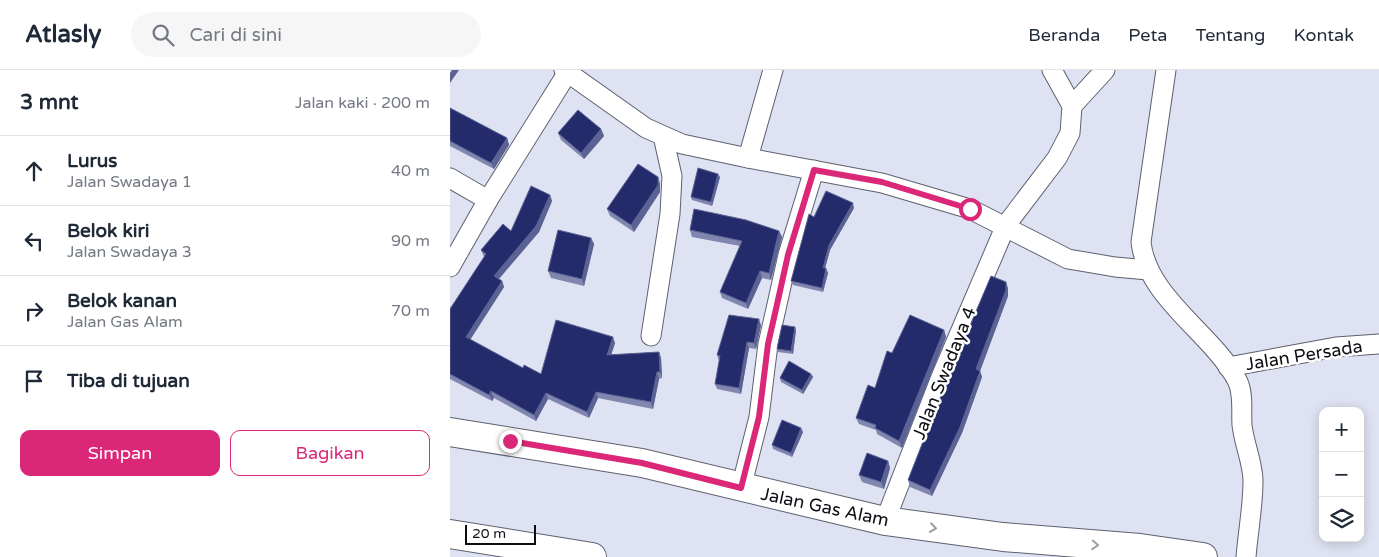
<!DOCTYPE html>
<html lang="id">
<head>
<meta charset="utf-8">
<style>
	:root { --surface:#fff; --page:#f6f6f7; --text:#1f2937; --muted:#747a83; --line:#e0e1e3; --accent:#db2777 }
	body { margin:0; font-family:"Varela Round",sans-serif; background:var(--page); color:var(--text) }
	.controls { position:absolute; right:15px; bottom:15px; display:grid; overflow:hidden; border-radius:10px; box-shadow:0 2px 12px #0003 }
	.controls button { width:45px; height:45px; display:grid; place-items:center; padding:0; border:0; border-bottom:1px solid var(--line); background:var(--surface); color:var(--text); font:25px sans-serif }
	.scale { position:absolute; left:15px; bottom:12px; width:71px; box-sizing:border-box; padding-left:5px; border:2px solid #0c0e13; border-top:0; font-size:14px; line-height:18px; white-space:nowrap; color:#0c0e13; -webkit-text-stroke:4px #fff; paint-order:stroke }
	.stop { position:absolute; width:15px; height:15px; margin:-11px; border:4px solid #db2777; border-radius:50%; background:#fff }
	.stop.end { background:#db2777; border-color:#fff; box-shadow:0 1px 5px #0008 }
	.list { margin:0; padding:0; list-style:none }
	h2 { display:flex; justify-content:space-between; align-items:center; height:65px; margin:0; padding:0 20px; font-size:21px }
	h2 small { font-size:16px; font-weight:400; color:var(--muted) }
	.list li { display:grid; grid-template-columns:32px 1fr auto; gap:15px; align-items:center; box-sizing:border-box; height:70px; padding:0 20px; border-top:1px solid var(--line) }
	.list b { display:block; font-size:19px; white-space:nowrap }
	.list p { margin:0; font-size:16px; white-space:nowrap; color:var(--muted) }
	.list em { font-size:16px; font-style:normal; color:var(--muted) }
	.actions { display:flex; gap:10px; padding:15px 20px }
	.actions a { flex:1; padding:11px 0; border:1px solid var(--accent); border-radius:10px; text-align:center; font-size:18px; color:var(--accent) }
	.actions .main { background:var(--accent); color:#fff }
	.icon { flex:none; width:28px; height:28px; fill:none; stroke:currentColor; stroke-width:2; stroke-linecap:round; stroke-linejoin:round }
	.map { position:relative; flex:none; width:929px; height:487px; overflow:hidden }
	header { display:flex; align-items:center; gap:30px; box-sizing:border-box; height:70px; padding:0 25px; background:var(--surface); border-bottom:1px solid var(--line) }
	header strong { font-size:24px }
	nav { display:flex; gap:28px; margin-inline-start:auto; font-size:18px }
	.search { width:350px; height:45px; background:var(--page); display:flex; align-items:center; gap:12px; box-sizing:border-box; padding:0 18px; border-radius:28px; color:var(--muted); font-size:19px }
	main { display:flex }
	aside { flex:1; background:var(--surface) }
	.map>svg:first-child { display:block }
</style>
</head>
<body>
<header>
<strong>Atlasly</strong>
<div class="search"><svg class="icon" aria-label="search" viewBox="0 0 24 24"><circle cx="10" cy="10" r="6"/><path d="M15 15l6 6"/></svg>Cari di sini</div>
<nav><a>Beranda</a><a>Peta</a><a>Tentang</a><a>Kontak</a></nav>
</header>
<main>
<aside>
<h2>3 mnt<small>Jalan kaki · 200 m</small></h2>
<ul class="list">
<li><svg class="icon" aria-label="ahead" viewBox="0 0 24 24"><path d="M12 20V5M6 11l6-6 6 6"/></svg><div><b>Lurus</b><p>Jalan Swadaya 1</p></div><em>40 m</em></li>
<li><svg class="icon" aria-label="left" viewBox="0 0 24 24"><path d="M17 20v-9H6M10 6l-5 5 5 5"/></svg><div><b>Belok kiri</b><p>Jalan Swadaya 3</p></div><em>90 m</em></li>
<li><svg class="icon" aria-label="right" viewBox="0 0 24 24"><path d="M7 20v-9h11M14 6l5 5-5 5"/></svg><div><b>Belok kanan</b><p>Jalan Gas Alam</p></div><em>70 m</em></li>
<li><svg class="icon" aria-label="arrive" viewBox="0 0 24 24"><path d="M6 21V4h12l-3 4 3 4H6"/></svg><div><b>Tiba di tujuan</b></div></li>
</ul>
<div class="actions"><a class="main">Simpan</a><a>Bagikan</a></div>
</aside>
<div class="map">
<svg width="929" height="487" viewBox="0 0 929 487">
	<rect width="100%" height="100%" fill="#dee2f2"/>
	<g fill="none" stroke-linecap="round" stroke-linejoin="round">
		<!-- street casing -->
		<g stroke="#5d606e" stroke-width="21">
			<g id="street">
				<polyline points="114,0 196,58 232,74 298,88 432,113 520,139 618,189 665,197 698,200"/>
				<path d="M716,0l-25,172c6,56 71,91 96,138 7,13 4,31 5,45 2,19 11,38 11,56 0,25 -5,51 -7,76"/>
				<polyline points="622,36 655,0"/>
				<polyline points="298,88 323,0"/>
				<polyline points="0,108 38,130"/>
				<polyline points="0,197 38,130 118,2"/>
				<polyline points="201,266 220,144 222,106 213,66"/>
				<polyline points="778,297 886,277 929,274"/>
				<polyline points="291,418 309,347 318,274 326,239 338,185 364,100"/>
				<polyline points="435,451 491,307 556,155 607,88 620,63 622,36 602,0"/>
			</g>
		</g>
		<!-- secondary casing -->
		<g stroke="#5d606e" stroke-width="30">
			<polyline id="secondary" points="0,362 192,393 435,451 553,467 690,478 753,487"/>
		</g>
		<!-- highway casing -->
		<g stroke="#5d606e" stroke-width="30">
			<polyline id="highway" points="0,464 142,487"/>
		</g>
		<!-- street -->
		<use href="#street" stroke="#fff" stroke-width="19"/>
		<!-- secondary -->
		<use href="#secondary" stroke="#fff" stroke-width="28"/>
		<!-- highway -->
		<use href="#highway" stroke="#fff" stroke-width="28"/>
	</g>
	<!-- wall -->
	<g fill="#8086ae">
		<polygon points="0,38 57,68 59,75 44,99 0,76"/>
		<polygon points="151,59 154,66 134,89 111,70 108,63"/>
		<polygon points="208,107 210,114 210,122 184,162 160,146 157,139"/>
		<polygon points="270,107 262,136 242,130 241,127"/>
		<polygon points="100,125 102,131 89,162 49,209 52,211 54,217 20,270 73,298 91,304 165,273 161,285 209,282 211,288 212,308 209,309 203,339 148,328 139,348 98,329 86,351 44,328 42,331 0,309 0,239 34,187 31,180 61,161"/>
		<polygon points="404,138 380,180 375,198 378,203 373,222 343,215 341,211 364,147"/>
		<polygon points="240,160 329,161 332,167 321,210 312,208 298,239 272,228 270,222 290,176 242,167"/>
		<polygon points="141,168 144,174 134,216 101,208 98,201"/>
		<polygon points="558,218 558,226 530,301 532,307 512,363 482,426 460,417 458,410"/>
		<polygon points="311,255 306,279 299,278 291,324 267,319 265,314 269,291 267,285"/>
		<polygon points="346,260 343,284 328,282 327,279"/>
		<polygon points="494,260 496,267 452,378 427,364 426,360 409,354 406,348 425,318 442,283"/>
		<polygon points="361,304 363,307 353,324 331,312 330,308"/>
		<polygon points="353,362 342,387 323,379 322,375"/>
		<polygon points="438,391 440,398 434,419 412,412 409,405"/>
	</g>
	<!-- shaded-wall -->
	<g fill="#5b6294">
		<polygon points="2,0 9,0 0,13 0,3"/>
		<polygon points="151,59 154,66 134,89 131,83"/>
		<polygon points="57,68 59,75 44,99 41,93"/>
		<polygon points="268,104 270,107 262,136 261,132"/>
		<polygon points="208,107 210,114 210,122 184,162 181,155"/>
		<polygon points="100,125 102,131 89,162 46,212 44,206"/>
		<polygon points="403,133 404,138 380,180 374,202 373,198 379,175"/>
		<polygon points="329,161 332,167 321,210 319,203"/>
		<polygon points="141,168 144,174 134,216 132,209"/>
		<polygon points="376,198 378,203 373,222 372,218"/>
		<polygon points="310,201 312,208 298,239 296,233"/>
		<polygon points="52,211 54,217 18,273 16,267"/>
		<polygon points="556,212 558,218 558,226 530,301 532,307 512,363 482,426 480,420"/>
		<polygon points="309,249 311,255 306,279 304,273"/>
		<polygon points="345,257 346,260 343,284 341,281"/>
		<polygon points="494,260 496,267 452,378 449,371"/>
		<polygon points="163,267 165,273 159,291 157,285"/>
		<polygon points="297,272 299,278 291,324 289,318"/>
		<polygon points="209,282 211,288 212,308 210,302"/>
		<polygon points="207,302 209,309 203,339 201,332"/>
		<polygon points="361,304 363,307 353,324 352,320"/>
		<polygon points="41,321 44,328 42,331 39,325"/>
		<polygon points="146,322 148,328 139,348 137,342"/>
		<polygon points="96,323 98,329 86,351 84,345"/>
		<polygon points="351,358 353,362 342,387 341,383"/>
		<polygon points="438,391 440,398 434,419 431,412"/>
	</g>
	<!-- building -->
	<g fill="#232b6b" stroke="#5b6294">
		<polygon points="0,38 57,68 41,93 0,71"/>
		<polygon points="128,40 151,59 131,83 108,63"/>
		<polygon points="188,94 208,107 208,115 181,155 157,139"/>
		<polygon points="248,98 268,104 261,132 241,127"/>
		<polygon points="81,116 100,125 86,156 44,206 52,211 16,267 73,298 74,295 91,304 106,250 163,267 157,285 209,282 210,302 207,302 201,332 146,322 137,342 96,323 84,345 41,321 39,325 0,304 0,239 36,184 31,180 53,154 61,161"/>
		<polygon points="376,121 403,133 379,175 373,198 376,198 372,218 341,211 359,144 364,147"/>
		<polygon points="244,139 296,150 329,161 319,203 310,201 296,233 270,222 292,171 240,160"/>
		<polygon points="108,160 141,168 132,209 98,201"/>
		<polygon points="541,206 556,212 556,220 526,299 530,301 510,357 480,420 458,410 499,305"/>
		<polygon points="279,245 309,249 304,273 297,272 289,318 265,314 270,286 267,285"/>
		<polygon points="460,245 494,260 449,371 425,358 426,355 406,348 418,315 425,318 437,281 442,283"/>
		<polygon points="332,255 345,257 341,281 327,279"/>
		<polygon points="339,291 361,304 352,320 330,308"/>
		<polygon points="332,350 351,358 341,383 322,375"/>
		<polygon points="417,383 438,391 431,412 409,405"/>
	</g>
	<!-- one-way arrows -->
	<defs><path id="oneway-chevron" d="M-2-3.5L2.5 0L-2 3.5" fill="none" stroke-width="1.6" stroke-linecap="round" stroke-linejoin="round" transform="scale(1.25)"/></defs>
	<g stroke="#9e9fa1">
		<use href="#oneway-chevron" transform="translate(483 458) rotate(8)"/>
		<use href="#oneway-chevron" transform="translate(645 475) rotate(4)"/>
	</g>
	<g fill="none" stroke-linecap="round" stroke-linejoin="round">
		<!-- route -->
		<polyline stroke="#db2777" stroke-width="6" points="60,371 192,393 291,418 309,347 318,274 326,239 338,185 364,100 432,112 520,139"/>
	</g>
	<g text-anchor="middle" stroke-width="5" stroke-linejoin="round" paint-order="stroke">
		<!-- street labels -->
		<g font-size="18" fill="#0c0e13" stroke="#fff">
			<text transform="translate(854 285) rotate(-9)" y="6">Jalan Persada</text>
			<text transform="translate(494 303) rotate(-68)" y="6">Jalan Swadaya 4</text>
			<text transform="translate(375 437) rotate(12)" y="6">Jalan Gas Alam</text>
		</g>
	</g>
</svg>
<div class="controls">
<button>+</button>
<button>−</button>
<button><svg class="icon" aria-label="layers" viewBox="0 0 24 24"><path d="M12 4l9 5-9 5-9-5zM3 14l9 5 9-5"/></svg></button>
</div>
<div class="scale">20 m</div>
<div class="stop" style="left:520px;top:139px"></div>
<div class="stop end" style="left:60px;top:371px"></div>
</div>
</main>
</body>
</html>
